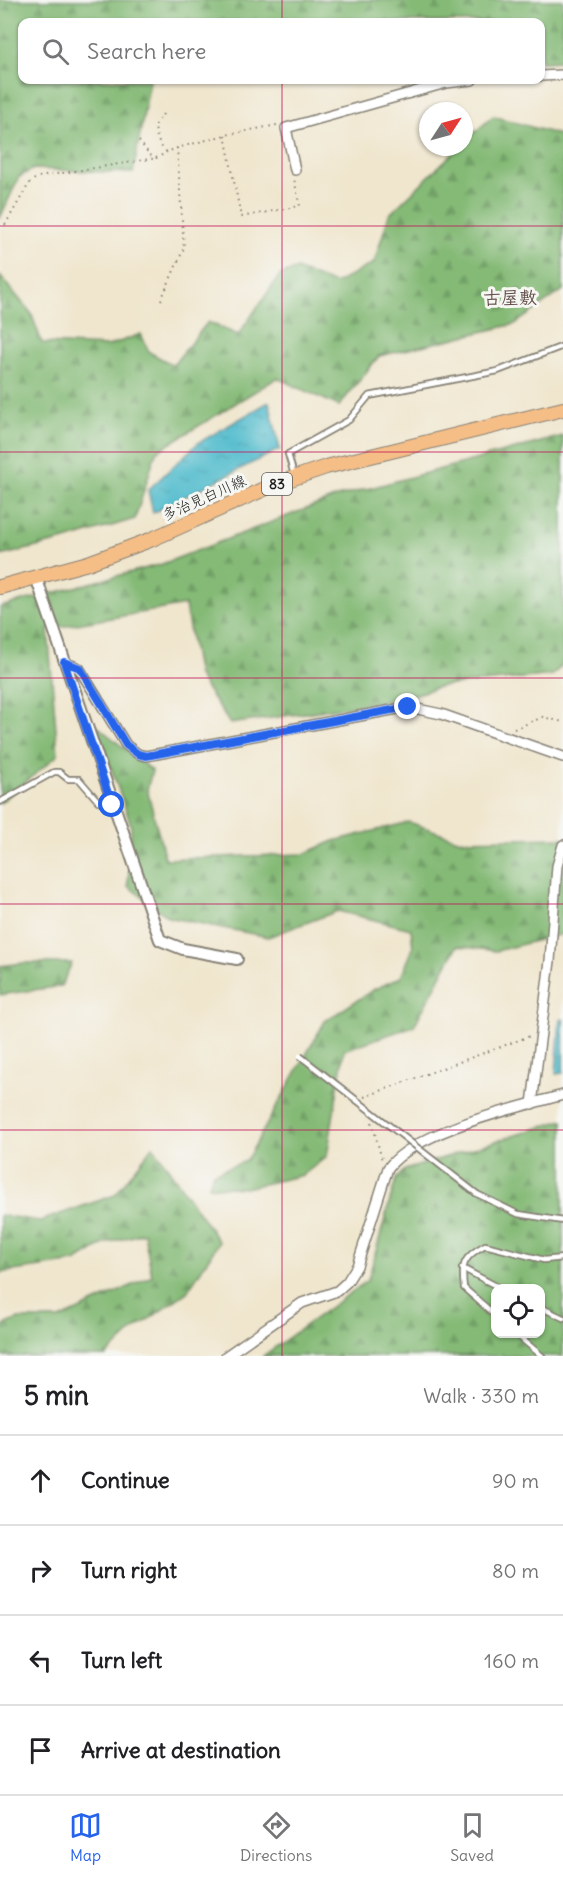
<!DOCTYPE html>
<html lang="en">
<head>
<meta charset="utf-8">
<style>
	:root { --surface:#fff; --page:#f2f2f2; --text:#202124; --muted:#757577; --line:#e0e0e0; --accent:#2563eb }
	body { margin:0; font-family:Delius,"Klee One",sans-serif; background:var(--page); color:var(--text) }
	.controls { position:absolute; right:18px; bottom:18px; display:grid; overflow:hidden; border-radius:12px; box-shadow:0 2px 4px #0004 }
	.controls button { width:54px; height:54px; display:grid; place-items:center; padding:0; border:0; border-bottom:2px solid var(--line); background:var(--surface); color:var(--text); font:30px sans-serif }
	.compass { position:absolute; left:419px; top:102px; width:54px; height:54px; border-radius:50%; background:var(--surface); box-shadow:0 2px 4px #0004; rotate:54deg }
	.stop { position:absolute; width:18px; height:18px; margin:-14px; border:4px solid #2563eb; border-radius:50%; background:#fff }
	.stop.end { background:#2563eb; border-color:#fff; box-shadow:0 2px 6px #0008 }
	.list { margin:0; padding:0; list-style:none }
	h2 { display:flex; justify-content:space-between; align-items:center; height:78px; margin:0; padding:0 24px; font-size:26px }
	h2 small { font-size:20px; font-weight:400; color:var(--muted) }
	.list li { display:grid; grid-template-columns:39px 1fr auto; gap:18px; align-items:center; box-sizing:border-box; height:90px; padding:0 24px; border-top:2px solid var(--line) }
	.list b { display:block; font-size:22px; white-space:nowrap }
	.list em { font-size:20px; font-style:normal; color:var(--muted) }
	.icon { flex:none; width:33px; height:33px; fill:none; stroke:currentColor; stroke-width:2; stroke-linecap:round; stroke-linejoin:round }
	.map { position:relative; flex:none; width:563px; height:1356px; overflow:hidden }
	.search { position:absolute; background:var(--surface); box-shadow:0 2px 4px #0004; left:18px; right:18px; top:18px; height:66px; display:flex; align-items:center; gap:15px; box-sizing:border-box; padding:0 21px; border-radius:12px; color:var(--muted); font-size:22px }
	.sheet { height:438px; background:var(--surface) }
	nav { display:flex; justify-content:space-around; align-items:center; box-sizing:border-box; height:84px; border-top:2px solid var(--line); background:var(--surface); font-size:16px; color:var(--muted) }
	nav a { display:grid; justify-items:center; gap:3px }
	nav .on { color:var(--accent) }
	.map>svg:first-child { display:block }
</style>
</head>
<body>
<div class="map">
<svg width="563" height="1356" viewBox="0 0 563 1356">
	<defs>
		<pattern id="forest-firs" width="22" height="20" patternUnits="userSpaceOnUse" patternTransform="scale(1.5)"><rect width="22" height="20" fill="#84ba76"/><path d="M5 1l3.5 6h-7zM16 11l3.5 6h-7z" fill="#719f66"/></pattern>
		<pattern id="water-ripples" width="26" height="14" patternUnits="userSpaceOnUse" patternTransform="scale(1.5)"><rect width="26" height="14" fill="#51bccd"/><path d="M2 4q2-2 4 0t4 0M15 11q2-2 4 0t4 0" fill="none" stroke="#46a1af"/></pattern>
	</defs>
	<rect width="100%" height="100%" fill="#f6f6f2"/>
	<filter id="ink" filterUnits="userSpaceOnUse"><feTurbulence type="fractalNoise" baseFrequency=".0167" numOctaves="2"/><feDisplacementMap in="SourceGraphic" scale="12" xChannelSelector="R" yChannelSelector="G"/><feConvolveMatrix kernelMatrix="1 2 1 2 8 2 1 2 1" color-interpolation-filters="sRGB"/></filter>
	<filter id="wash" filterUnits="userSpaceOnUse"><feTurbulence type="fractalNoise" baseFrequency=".008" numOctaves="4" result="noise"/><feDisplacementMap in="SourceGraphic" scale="24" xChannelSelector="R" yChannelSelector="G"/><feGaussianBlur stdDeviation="1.35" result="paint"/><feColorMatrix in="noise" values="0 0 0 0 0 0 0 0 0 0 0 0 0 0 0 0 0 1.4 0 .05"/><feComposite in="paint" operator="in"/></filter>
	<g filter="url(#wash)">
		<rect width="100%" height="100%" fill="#f0e6ce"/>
		<!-- forest -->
		<g fill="url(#forest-firs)" stroke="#506b49" stroke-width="1.5" fill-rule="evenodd">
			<polygon points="0,0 563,0 563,61 541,62 540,22 22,22 22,80 150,80 133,173 33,169 19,177 0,218"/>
			<polygon points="493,116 563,136 563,290 515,324 379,356 339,406 277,378 156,452 135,519 69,539 0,556 0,276 31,313 42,343 108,346 141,334 149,352 173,365 208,322 238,335 280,275 296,269 335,284 374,263 389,215 459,147 464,147 464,142"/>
			<polygon points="563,436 563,664 553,675 442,686 400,699 230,724 198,676 185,605 48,629 58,755 0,803 0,607 162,564 337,497"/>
			<polygon points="96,725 152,771 147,789 165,859 304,854 334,841 409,822 461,840 563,838 563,934 496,951 457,946 414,1026 344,1050 327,1156 303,1175 245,1188 209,1186 213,1173 246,1161 325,1021 373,990 401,977 413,948 411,929 338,911 268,937 168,917 128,886 131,825"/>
			<polygon points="24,963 72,963 61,986 0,995 0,966"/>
			<path d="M563,1120v236h-300l105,-76 28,-101 9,-9zM496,1288h44v46h-44z"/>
			<polygon points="153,1146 219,1242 187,1292 131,1332 106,1356 0,1356 0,1327 18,1319 60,1319 152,1276 144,1233 104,1244 75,1262 0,1273 0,1215 40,1221 115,1195"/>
		</g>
		<!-- water -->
		<g fill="url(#water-ripples)" stroke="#366c74" stroke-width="1.5">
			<polygon points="269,402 280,449 153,513 148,490 198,443"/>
			<polygon points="560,1019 563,1019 563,1073 556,1074"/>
		</g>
	</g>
	<g filter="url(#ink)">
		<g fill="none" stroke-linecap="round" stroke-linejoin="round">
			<!-- service casing -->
			<g stroke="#868175" stroke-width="8">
				<g id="service">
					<polyline points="294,475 288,454 349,420 369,396 498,371 563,346"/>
					<polyline points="0,802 54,772 59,772 68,779 79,779 98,801 112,805"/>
					<polyline points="477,1194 518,1214 563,1221"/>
					<polyline points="462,1268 500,1288"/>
					<polyline points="540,1307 563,1318"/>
					<path d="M496,1316l-32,-28c-3,-24 -1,-31 21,-43l59,15 19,-2"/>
					<polyline points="516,1334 542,1356"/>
				</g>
			</g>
			<!-- minor casing -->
			<g stroke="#868175" stroke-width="12">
				<g id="minor">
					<polyline points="540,76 563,75"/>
					<polyline points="295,170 286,128 446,83 472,80"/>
					<polyline points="64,662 79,668 126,745 138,754 146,756 408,707 441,714 563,757"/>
					<polyline points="532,1104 550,961 557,866 563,845"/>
					<path d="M226,1356l76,-53 35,-12 10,-9 10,-16 31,-98c29,-38 128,-60 175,-73"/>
				</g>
			</g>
			<!-- tertiary casing -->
			<g stroke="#868175" stroke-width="14">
				<polyline id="tertiary" points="36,577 160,940 183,949 237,959"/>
			</g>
			<!-- primary casing -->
			<g stroke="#868175" stroke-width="16">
				<polyline id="primary" points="0,587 88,563 150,540 273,485 326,467 563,409"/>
			</g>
			<!-- path -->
			<g stroke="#868175" stroke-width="2" stroke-dasharray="1.5 4.5" stroke-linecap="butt">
				<path d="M163,114l-8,12c1,10 3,19 12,26l10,-4"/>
				<polyline points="225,135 241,217 300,206 294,179"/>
				<polyline points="139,141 150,155 157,158 167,152"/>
				<polyline points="5,225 30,182 38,177 157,158"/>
				<polyline points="161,300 184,248 177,148 225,135 277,125"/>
				<polyline points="514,729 543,717 563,722"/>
				<polyline points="364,1097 530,1036"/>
				<polyline points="372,1122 382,1160"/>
			</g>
			<!-- service -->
			<use href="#service" stroke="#fff" stroke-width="4.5"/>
			<!-- minor -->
			<use href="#minor" stroke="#fff" stroke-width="9"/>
			<!-- tertiary -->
			<use href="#tertiary" stroke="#fff" stroke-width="10"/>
			<!-- primary -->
			<use href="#primary" stroke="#f6be87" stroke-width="14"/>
			<!-- service-bridge casing -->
			<g stroke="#868175" stroke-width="8" stroke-linecap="butt">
				<polyline id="service-bridge" points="300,1056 477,1194"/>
			</g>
			<!-- service-bridge -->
			<use href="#service-bridge" stroke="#fff" stroke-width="4.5"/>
		</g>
	</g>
	<g fill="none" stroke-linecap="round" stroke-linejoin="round" filter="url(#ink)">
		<!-- route -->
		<polyline stroke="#2563eb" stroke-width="8" points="112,805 64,662 80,668 126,745 138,754 146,756 408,707"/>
	</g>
	<!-- grid -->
	<path fill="none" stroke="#c2185b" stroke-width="1.5" stroke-opacity="0.55" d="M282,0v22M282,80v1276M0,226h563M0,452h563M0,678h563M0,904h563M0,1130h563"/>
	<g text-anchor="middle" stroke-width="6" stroke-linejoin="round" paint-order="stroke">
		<!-- shield labels -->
		<rect fill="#f6f6f2" stroke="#5d5d5c" stroke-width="1.5" x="262" y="473" width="30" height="22" rx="4.5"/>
		<g font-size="14" font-weight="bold" fill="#1c1c1c">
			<text x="277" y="489">83</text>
		</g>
		<!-- street labels -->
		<g font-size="15" fill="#1c1c1c" stroke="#f6f6f2">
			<text transform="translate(204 498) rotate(-24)" y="5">多治見白川線</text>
		</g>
		<!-- quarter labels -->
		<g font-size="18" font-weight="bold" fill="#634f4c" stroke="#f6f6f2">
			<text x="510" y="304">古屋敷</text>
		</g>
	</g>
</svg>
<div class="controls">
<button><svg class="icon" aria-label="locate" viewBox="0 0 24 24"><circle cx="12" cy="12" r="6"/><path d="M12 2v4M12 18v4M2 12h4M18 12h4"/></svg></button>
</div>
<svg class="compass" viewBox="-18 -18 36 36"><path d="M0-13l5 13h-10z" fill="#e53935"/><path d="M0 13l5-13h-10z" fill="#757577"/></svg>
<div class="stop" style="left:112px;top:805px"></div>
<div class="stop end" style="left:408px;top:707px"></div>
<div class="search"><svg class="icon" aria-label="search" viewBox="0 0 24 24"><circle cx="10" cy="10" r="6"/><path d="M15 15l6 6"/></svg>Search here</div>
</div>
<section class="sheet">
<h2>5 min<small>Walk · 330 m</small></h2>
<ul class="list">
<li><svg class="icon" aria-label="ahead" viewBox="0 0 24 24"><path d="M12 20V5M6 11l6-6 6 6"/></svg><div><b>Continue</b></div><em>90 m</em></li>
<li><svg class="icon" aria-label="right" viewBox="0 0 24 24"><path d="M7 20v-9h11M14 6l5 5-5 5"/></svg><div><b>Turn right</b></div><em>80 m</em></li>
<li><svg class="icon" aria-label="left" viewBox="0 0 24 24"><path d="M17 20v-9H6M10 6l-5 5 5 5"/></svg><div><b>Turn left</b></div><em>160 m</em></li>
<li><svg class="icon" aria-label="arrive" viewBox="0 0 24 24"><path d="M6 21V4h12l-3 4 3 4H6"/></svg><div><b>Arrive at destination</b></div></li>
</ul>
</section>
<nav>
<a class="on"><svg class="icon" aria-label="map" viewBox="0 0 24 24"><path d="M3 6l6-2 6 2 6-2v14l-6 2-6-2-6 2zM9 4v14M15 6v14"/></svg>Map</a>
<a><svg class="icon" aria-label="directions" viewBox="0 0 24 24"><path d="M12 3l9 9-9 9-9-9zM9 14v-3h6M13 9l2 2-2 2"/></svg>Directions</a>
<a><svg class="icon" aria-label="saved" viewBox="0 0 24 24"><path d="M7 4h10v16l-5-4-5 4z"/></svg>Saved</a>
</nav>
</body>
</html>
